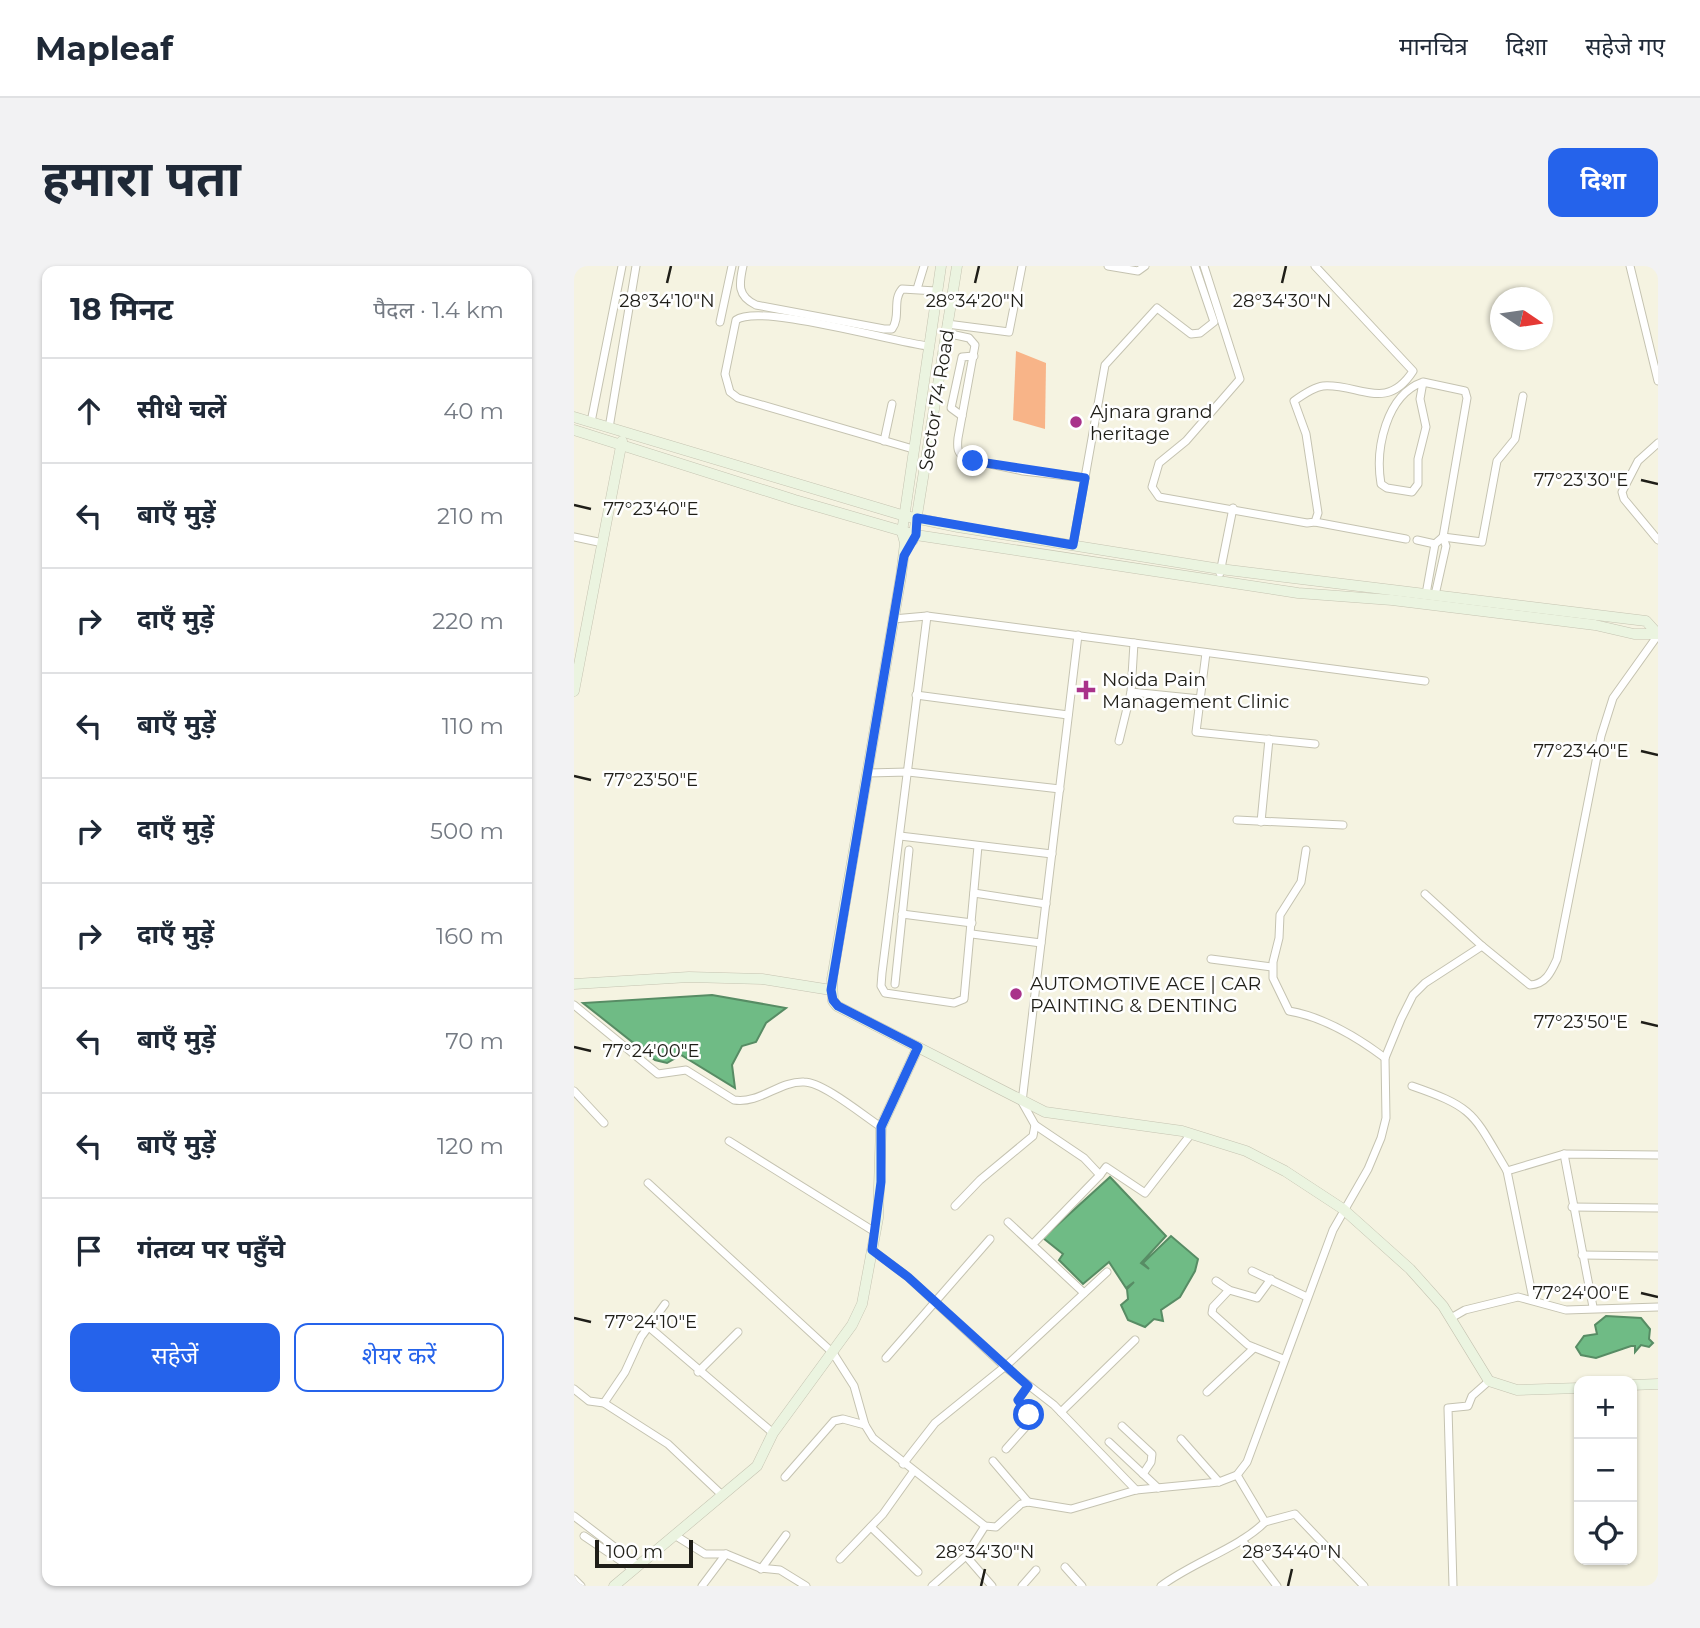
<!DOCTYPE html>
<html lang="hi">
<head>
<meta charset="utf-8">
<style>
	:root { --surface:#fff; --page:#f2f2f3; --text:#1f2937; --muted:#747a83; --line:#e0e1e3; --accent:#2563eb }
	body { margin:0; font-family:Montserrat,"Noto Sans Devanagari",sans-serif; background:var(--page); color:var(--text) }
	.controls { position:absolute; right:21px; bottom:21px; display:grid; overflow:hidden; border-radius:14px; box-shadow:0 2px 5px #0004 }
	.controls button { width:63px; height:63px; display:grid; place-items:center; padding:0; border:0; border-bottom:2px solid var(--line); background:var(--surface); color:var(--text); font:35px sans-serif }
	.compass { position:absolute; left:916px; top:21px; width:63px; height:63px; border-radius:50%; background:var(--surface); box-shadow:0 2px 5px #0004; rotate:103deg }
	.scale { position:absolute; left:21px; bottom:18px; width:98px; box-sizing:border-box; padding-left:7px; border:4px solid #1f1e18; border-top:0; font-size:19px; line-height:24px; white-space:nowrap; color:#1f1e18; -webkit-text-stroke:5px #fff; paint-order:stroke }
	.stop { position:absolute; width:21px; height:21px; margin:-16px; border:5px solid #2563eb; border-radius:50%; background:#fff }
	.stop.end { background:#2563eb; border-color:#fff; box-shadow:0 2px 7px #0008 }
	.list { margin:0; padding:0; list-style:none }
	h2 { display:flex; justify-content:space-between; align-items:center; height:91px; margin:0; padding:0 28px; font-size:30px }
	h2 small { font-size:23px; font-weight:400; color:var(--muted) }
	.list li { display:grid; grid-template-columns:46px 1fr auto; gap:21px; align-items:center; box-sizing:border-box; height:105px; padding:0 28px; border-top:2px solid var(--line) }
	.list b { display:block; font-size:26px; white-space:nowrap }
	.list em { font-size:23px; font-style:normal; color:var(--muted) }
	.actions { display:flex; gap:14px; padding:21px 28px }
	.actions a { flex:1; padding:16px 0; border:2px solid var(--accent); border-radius:14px; text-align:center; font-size:24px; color:var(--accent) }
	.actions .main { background:var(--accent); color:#fff }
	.icon { flex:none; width:38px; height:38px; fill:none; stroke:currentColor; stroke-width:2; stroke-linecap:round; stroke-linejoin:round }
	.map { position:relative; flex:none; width:1084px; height:1320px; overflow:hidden; border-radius:14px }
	header { display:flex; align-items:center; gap:42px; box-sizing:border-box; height:98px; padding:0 35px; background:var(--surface); border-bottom:2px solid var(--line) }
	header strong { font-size:33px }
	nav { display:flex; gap:38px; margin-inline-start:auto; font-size:24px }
	.intro { display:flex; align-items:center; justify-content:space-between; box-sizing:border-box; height:168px; padding:0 42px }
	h1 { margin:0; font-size:49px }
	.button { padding:18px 32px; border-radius:14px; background:var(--accent); color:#fff; font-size:24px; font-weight:700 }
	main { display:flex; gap:42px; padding:0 42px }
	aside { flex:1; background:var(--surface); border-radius:14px; box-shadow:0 2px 5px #0004 }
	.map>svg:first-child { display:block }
</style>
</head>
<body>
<header>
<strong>Mapleaf</strong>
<nav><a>मानचित्र</a><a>दिशा</a><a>सहेजे गए</a></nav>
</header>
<div class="intro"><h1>हमारा पता</h1><a class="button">दिशा</a></div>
<main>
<aside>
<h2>18 मिनट<small>पैदल · 1.4 km</small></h2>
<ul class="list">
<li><svg class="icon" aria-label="ahead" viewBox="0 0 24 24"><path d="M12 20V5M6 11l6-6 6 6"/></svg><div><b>सीधे चलें</b></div><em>40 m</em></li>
<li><svg class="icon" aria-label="left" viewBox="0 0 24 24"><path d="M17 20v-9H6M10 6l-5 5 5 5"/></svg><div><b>बाएँ मुड़ें</b></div><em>210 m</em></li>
<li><svg class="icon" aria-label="right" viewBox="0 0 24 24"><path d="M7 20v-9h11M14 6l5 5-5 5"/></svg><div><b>दाएँ मुड़ें</b></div><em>220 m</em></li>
<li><svg class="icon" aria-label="left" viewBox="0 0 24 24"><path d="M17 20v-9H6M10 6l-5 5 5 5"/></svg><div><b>बाएँ मुड़ें</b></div><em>110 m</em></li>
<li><svg class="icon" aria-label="right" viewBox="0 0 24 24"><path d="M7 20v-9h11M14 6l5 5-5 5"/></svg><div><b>दाएँ मुड़ें</b></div><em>500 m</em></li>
<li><svg class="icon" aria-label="right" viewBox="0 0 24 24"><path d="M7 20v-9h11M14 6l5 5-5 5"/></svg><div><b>दाएँ मुड़ें</b></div><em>160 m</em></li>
<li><svg class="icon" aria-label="left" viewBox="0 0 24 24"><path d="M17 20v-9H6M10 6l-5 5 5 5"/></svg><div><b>बाएँ मुड़ें</b></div><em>70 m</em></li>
<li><svg class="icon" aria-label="left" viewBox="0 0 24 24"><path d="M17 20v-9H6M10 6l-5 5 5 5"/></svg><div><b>बाएँ मुड़ें</b></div><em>120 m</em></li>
<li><svg class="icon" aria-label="arrive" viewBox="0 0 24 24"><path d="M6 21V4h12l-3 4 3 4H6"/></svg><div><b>गंतव्य पर पहुँचे</b></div></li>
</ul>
<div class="actions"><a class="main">सहेजें</a><a>शेयर करें</a></div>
</aside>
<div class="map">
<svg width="1084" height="1320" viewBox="0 0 1084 1320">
	<rect width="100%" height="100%" fill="#f5f3e1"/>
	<!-- green -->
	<polygon fill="#f8b488" points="442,85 472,97 471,163 439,154"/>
	<!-- water -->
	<g fill="#6fbb85" stroke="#578c64" stroke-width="2">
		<polygon points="138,729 212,742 192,757 182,776 168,780 158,799 161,822 107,789 93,797 81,794 9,737"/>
		<polygon points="536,911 592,970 567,997 575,1003 569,997 597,970 624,993 621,1005 606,1031 587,1044 589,1055 580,1053 571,1061 554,1054 547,1039 554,1033 553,1023 560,1016 552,1022 535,996 509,1018 485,994 489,988 469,972"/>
		<polygon points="1032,1050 1067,1052 1076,1063 1075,1073 1079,1077 1075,1081 1067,1079 1061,1086 1061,1080 1057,1080 1022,1092 1007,1089 1002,1081 1010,1070 1023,1068 1021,1059"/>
	</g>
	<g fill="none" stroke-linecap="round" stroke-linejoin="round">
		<!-- street casing -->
		<g stroke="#c5c3b1" stroke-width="9">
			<g id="street">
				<path d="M169,0c-4,18 -6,30 13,39l128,24h8c9,-12 0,-29 10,-40l34,2"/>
				<polyline points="534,0 564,5 571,0"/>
				<path d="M630,0l36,113 -54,62 -27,22 -7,24 7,10 148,26 8,-1 3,-9 -12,-79 -12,-33c7,-5 20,-14 29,-15 35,-3 63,27 90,-15l-98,-105"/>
				<polyline points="1056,0 1084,115"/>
				<polyline points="343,23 350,0"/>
				<polyline points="146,56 158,0"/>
				<polyline points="373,58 435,66 448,0"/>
				<path d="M372,67l23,5 6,7 -17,93c-1,10 -1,15 8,21l57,12 62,7"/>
				<path d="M849,116l-3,17 6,28 -8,32v25l-6,8 -25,-4 -6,-4c-6,-35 5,-89 42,-102l42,9 2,7 -24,139 3,9 -11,49"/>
				<polyline points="388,150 377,142 388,91 400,90"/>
				<polyline points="17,156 48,0"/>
				<polyline points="35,162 62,0"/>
				<polyline points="310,175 318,138"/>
				<polyline points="1084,177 1064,195 1048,226 1050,233 1084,274"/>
				<path d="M339,183l-175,-51 -8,-6 -5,-18 11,-54c24,-17 157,22 192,26"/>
				<polyline points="741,256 832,273"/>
				<polyline points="0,271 29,277"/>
				<polyline points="869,271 908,276 923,195 941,173 949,130"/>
				<polyline points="843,274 861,278"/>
				<polyline points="499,279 531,99 583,42 617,68 626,67 640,56 621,0"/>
				<polyline points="646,307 659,242"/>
				<polyline points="852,328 861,278 869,271"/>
				<polyline points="353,350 308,707 307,720 311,727 380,737 390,733 404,580"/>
				<polyline points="319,353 353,350 851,415"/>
				<polyline points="560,377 557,426 626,433"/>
				<polyline points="632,387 622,466 741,478"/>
				<polyline points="342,429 494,449"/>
				<polyline points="545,475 557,426"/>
				<polyline points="294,507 334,506 486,523"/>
				<polyline points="663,554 769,559"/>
				<polyline points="687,556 695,473"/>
				<polyline points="326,570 478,588"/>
				<path d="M732,584l-5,32 -21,33 -1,23 -6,24v16l16,33c35,6 68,26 96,47"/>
				<polyline points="400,627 472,638"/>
				<path d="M851,628l57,52 48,39c16,-1 21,-13 27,-26l44,-223 12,-38 45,-63"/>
				<polyline points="328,648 398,657"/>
				<polyline points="398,668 467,677"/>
				<polyline points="637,693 698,701"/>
				<polyline points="321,718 335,584"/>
				<path d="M0,739l84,69 28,-4 48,30c26,4 45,-19 70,-18 19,0 60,34 77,45"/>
				<path d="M838,820c64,22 61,28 95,85l57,-17 94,1"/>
				<polyline points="0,825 30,857"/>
				<polyline points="155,875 301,966"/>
				<polyline points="990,888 1019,1041"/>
				<polyline points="933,905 959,1033"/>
				<polyline points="526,909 532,901 571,927 617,868"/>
				<polyline points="74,917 259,1087 280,1120 291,1159 299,1172 411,1260 422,1261 447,1238 454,1236 497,1243 562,1224 645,1216 663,1209 673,1196 759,964 794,903 807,872 812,852 811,792 827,753 839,729 851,717 908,680"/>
				<polyline points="381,940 406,914 459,870 461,859 448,836 504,369"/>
				<polyline points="998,941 1084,942"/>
				<polyline points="434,956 510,1027"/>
				<polyline points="459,978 526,909 510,892 461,859"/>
				<polyline points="298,984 334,1011 430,1100 480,1139 562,1224"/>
				<polyline points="1008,989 1084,990"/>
				<polyline points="678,1005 733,1031"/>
				<polyline points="642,1015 655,1024 683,1032 697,1013"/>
				<polyline points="655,1024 639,1041 638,1047 674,1079 709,1093"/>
				<polyline points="877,1052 891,1044 944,1031 992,1044 1084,1041"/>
				<polyline points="75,1061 199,1167"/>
				<polyline points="312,1092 416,973"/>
				<polyline points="124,1106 164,1066"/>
				<polyline points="0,1123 15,1135 30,1137 94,1178 148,1229"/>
				<polyline points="633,1126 680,1082"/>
				<polyline points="30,1137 51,1106 67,1071 91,1038"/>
				<polyline points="487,1146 561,1074"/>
				<polyline points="548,1160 578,1188 577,1196 569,1208"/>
				<polyline points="607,1173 645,1216"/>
				<polyline points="535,1176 584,1222"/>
				<polyline points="432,1183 456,1156 455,1149 444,1134 454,1120"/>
				<polyline points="419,1195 454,1236"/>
				<polyline points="329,1198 361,1157 434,1098 533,1006"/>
				<polyline points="211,1211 260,1155 269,1153 291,1159"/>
				<polyline points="0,1250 64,1299"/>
				<polyline points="691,1256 721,1248 790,1320"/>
				<polyline points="297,1261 344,1306"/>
				<polyline points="10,1270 59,1303"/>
				<polyline points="102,1270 131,1288 152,1288 186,1302 206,1304 232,1320"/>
				<polyline points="668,1274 703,1320"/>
				<polyline points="392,1290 418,1320"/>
				<polyline points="266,1293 309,1248 339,1206"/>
				<polyline points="491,1301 508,1320"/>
				<polyline points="187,1303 212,1269"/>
				<polyline points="0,1313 7,1320"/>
				<polyline points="128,1320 152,1288"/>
				<polyline points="358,1320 392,1290 411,1260"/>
				<polyline points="448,1320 462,1304"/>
				<path d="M587,1320c32,-24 78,-38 104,-64l-28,-47"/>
				<polyline points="879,1320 874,1142 894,1140 898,1130 915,1115"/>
			</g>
		</g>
		<!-- secondary casing -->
		<g stroke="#c5c3b1" stroke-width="11">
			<g id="secondary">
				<polyline points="367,0 328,266 331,277 327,310 258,713 259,735 263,740 471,846 608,865 672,885 711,905 769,943 836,1003 869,1040 915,1115 943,1124 1005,1122"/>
				<polyline points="0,151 331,250 384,261 646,303 1072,355 1084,368"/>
				<polyline points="0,164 221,234 342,269 724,327 818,334 1021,359 1060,368 1084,368"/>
				<polyline points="339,274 383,0"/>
				<polyline points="0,425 48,175"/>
				<polyline points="0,718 115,711 188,713 257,724"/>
				<polyline points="1058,1119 1084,1118"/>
				<polyline points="40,1320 183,1200 199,1167 278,1059 288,1038 304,952 307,861 344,781"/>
			</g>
		</g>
		<!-- street -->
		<use href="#street" stroke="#fff" stroke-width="7"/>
		<!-- secondary -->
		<use href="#secondary" stroke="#ebf4e0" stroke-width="10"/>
	</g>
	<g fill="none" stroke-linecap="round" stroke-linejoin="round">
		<!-- route -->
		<polyline stroke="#2563eb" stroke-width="9" points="399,195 511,212 499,279 343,252 342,269 330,290 257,724 259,734 264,740 344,781 307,861 307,916 298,984 334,1011 454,1120 444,1134 455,1149"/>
	</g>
	<!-- ticks -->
	<path fill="none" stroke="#1f1e18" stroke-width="2.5" d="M93,17l4,-17M401,17l4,-17M708,17l4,-17M1067,214l17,4M0,239l17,4M1067,485l17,4M0,510l17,4M1067,756l17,4M0,781l17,4M1067,1027l17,4M0,1052l17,4M407,1320l4,-17M714,1320l4,-17"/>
	<!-- markers -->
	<g fill="#a9338a" stroke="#fff" stroke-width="2.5">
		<circle cx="502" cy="156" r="7"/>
		<path d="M508.5 413.5h7v7h7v7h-7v7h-7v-7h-7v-7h7z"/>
		<circle cx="442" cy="728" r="7"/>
	</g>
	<g text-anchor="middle" stroke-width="5" stroke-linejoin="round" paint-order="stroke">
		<!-- street labels -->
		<g font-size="19" fill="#1f1e18" stroke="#fff">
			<text transform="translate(362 134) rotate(-81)" y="7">Sector 74 Road</text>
		</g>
		<!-- poi labels -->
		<g font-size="19" fill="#1f1e18" stroke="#fff" text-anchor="start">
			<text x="516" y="152">Ajnara grand<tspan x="516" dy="22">heritage</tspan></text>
			<text x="528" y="420">Noida Pain<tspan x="528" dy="22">Management Clinic</tspan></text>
			<text x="456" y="724">AUTOMOTIVE ACE | CAR<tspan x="456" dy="22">PAINTING &amp; DENTING</tspan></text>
		</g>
	</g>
	<g font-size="18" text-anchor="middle" fill="#1f1e18" stroke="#fff" stroke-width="5" stroke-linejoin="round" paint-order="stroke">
		<text x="93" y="41">28°34'10"N</text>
		<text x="401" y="41">28°34'20"N</text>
		<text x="708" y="41">28°34'30"N</text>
		<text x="1007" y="220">77°23'30"E</text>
		<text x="77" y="249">77°23'40"E</text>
		<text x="1007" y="491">77°23'40"E</text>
		<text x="77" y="520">77°23'50"E</text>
		<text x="1007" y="762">77°23'50"E</text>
		<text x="77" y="791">77°24'00"E</text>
		<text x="1007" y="1033">77°24'00"E</text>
		<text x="77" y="1062">77°24'10"E</text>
		<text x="411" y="1292">28°34'30"N</text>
		<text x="718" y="1292">28°34'40"N</text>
	</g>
</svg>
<div class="controls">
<button>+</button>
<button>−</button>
<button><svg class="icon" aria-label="locate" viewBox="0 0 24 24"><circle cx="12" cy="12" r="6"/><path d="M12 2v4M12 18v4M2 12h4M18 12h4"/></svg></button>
</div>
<svg class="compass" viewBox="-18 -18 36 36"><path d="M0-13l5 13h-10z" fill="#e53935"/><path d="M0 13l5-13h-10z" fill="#747a83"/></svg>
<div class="scale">100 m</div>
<div class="stop" style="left:455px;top:1149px"></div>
<div class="stop end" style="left:399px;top:195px"></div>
</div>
</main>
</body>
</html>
